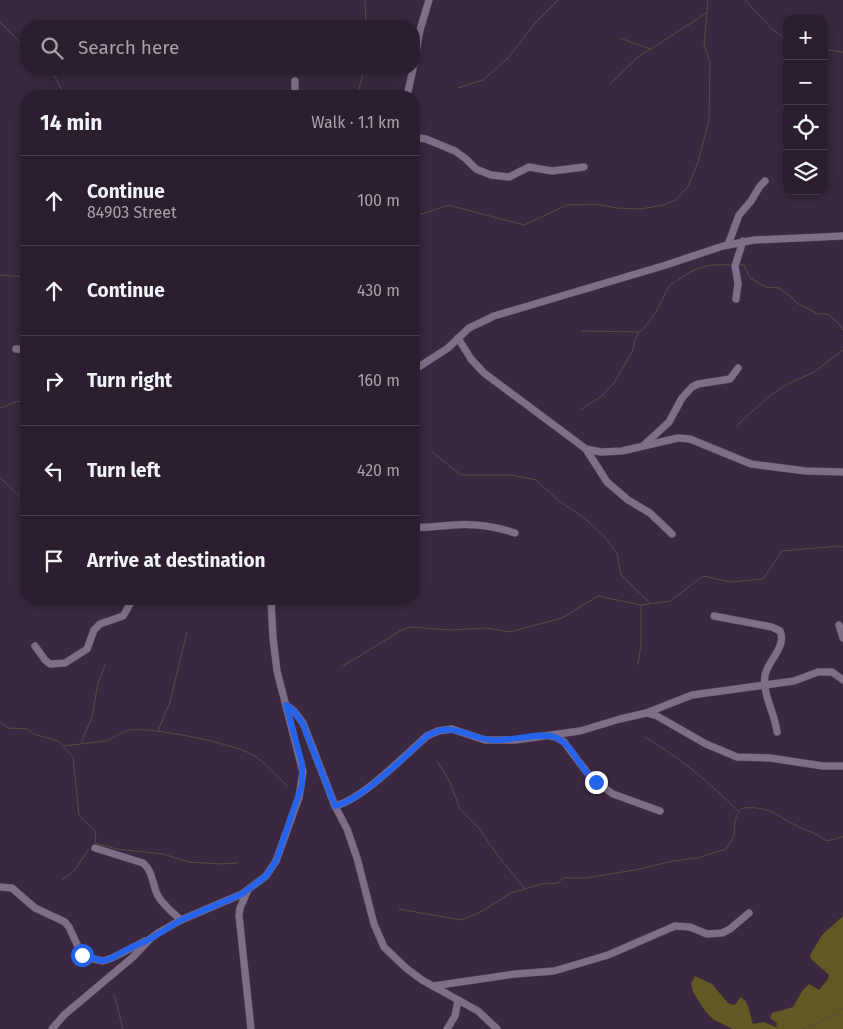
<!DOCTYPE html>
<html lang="en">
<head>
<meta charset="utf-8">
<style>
	:root { --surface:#2b1e2f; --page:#332737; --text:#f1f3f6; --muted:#a6a2aa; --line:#473c4b }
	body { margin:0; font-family:"Fira Sans",sans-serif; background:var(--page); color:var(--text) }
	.controls { position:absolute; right:15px; top:15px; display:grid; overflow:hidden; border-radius:10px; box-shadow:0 2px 8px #0003 }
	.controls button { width:45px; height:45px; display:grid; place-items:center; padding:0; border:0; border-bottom:1px solid var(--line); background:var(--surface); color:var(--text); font:25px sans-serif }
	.stop { position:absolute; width:15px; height:15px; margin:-11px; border:4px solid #2563eb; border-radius:50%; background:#fff }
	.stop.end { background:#2563eb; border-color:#fff; box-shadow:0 1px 5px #0008 }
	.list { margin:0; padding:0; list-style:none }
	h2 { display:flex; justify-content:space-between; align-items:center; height:65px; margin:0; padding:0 20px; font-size:21px }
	h2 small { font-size:16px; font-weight:400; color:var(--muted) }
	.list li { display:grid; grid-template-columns:32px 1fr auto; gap:15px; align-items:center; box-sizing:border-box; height:90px; padding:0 20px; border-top:1px solid var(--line) }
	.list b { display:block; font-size:19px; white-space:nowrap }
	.list p { margin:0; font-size:16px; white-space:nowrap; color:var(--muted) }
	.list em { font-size:16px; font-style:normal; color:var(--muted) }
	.icon { flex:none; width:28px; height:28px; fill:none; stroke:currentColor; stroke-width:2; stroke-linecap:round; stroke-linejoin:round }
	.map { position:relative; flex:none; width:843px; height:1029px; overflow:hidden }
	.search { position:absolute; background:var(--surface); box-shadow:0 2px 8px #0003; left:20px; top:20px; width:400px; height:55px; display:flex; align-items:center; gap:12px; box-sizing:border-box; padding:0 18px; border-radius:20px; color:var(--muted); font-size:19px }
	.panel { position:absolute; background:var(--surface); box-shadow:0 2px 8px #0003; left:20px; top:90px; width:400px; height:515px; border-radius:20px }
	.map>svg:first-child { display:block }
</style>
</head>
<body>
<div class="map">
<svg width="843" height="1029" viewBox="0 0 843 1029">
	<rect width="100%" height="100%" fill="#39283f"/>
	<!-- forest -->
	<path fill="#615824" d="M843,916v113h-110l-19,-9 -9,-9 -12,-19 -2,-9 4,-7 17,8 16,19 5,2 3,-1 4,-7c10,4 9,17 13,27l11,-2 12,5 1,-4 -7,-5 2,-5 21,-6 9,-16 7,-7 10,6 9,-11 1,-4 -18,-16 -1,-4 12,-20z"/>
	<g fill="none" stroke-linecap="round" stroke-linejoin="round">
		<!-- stream -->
		<g stroke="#534d43" stroke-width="1">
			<polyline points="365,0 366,26"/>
			<polyline points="745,0 773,30 787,39"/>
			<polyline points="0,22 26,48"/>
			<polyline points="620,38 650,49"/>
			<polyline points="824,49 843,52"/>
			<polyline points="49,69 54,75 65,96"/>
			<polyline points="609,85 639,56 665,40 706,13"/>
			<polyline points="458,88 483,80 507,59 537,21 558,0"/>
			<polyline points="357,96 364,69"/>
			<polyline points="414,217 448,205 524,225 567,205 596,204 616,208 641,209 663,205 676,200 688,186 698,162 709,120 710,63 704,45 708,0"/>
			<polyline points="737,265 744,265 750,278 766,287 779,288 792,297 795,302 818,314 827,314 837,322 843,330"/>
			<polyline points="0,275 26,277"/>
			<path d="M677,281c18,-15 32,-17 55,-16"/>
			<path d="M582,331l58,1c9,-8 16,-20 21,-30 4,-7 6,-16 13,-20"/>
			<polyline points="0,408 15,402 26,400"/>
			<polyline points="580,410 602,396 614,383 633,350 635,339 639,332"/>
			<polyline points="737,425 771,395 786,385 814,372 843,350"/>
			<polyline points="431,451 461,475 512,475 536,480 559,501 583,517 604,536 617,553 621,575 650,603"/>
			<polyline points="0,478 26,502"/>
			<polyline points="638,665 641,644 641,606"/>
			<polyline points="343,666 400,631 410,627 451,630 487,628 510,632 562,618 598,596 641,605 670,601 703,576 731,582 763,579 782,551 838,546 843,547"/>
			<path d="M0,722l8,6 19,1 7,5 24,7 15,16 6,58c8,12 20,10 16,28l22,6 46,5 26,8 34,2 15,-1"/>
			<polyline points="158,731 170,702 187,632"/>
			<path d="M645,737c34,20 65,46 93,74"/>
			<polyline points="81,743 92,717 98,683 105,665"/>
			<path d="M63,746c14,-2 28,-3 42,-5 8,-2 15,-9 24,-11 24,-3 103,13 124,25 13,8 23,20 34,31"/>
			<polyline points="437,761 450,782 460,809 479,828 498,856 525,889"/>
			<polyline points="62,880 74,871 89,849"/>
			<path d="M399,909l62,11 18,-7 32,-20 30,-9 17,-1 5,-5h22l50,-8 38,-9 24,-3 29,-9c2,-3 5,-7 7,-11 4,-12 -2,-20 10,-30 27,-2 32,7 54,18 7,4 15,6 21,9 2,1 5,4 7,5 6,2 12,-3 18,-3"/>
			<polyline points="114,994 123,1029"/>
			<polyline points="802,1029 828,1018 843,1008"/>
		</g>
		<!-- minor casing -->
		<g stroke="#54465a" stroke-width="8">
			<g id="minor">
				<polyline points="414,64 420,30 429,0"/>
				<polyline points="295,81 295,96"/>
				<polyline points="407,96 413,69"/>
				<polyline points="414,137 426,139 455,151 466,159 476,169 491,175 509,177 529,167 552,171 584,167"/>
				<polyline points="728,245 739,215 751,201 760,186 765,181"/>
				<polyline points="736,299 738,283 735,266 743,241"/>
				<polyline points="458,338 471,359 484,373 586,449 601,452 622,451 678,438 690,439 751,464 806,471 843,472"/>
				<polyline points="16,349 26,350"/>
				<polyline points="414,370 448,348 469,328 494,316 666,265 723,246 754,240 843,236"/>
				<polyline points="644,445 669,422 682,398 692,387 698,384 730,379 738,368"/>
				<polyline points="586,449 607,482 628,500 650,513 672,534"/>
				<path d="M414,527c13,1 25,-1 39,-2 22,-2 41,1 62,8"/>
				<path d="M714,616l58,11 8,4c7,16 -12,29 -15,44 -3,19 10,38 12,57"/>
				<polyline points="839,625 843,638"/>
				<polyline points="35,646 45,660 50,664 65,663 87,649 94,630 100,624 123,616 133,599"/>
				<polyline points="286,705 294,711 303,723 335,806 347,829 357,858 374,924 384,947 406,968 422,980 478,1011 497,1029"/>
				<polyline points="647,713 657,716 706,744 737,757 770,758 823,766 843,766"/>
				<polyline points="550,736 556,737 564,742 592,779 613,794 660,811"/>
				<path d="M335,806c28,-7 69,-50 92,-70l11,-5 14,-2 33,11h30l65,-9 40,-12 26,-6 46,-18 102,-14 24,-9h14l11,8"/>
				<path d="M95,848l48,15c10,8 9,21 15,33 6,10 15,17 23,24"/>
				<polyline points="0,887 12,888 35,908 65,922 69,927 81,953 90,958 103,961 112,958 145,941"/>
				<polyline points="248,890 240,908 239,915 251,1029"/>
				<polyline points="433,986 515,974 554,971 608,955 675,926 690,927 707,934 722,933 730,929 749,913"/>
				<polyline points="52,1029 64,1015 133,957 150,939 158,933 181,920 242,894 266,876 276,861 299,797 303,772 277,671 273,638 271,599"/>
				<polyline points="447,1029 455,1016 458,1000"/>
			</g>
		</g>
		<!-- minor -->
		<use href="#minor" stroke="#806e88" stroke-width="7"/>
	</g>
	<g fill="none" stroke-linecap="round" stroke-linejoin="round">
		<!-- route -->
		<path stroke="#2563eb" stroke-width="6" d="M82,955l21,6 9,-3 12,-7 26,-12 31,-19 61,-26 24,-18 10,-15 26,-76v-21l-16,-59 8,6 9,13 32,82c28,-7 69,-49 92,-70 29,-16 39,3 67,4 16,1 49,-8 61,-3 18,7 25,33 41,45"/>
	</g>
</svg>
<div class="controls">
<button>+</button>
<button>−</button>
<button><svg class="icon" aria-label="locate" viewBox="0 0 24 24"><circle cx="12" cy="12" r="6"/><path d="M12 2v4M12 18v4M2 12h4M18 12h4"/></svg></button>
<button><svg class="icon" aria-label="layers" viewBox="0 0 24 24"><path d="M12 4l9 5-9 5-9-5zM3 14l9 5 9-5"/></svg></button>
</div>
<div class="stop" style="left:82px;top:955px"></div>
<div class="stop end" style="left:596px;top:782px"></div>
<div class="search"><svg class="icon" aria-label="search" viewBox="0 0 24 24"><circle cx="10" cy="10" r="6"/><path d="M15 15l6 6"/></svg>Search here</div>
<section class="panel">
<h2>14 min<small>Walk · 1.1 km</small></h2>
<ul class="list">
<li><svg class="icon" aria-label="ahead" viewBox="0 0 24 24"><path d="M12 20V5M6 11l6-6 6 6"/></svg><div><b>Continue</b><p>84903 Street</p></div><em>100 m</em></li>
<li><svg class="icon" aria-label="ahead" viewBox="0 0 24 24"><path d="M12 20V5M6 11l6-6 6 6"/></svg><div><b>Continue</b></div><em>430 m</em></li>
<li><svg class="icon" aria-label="right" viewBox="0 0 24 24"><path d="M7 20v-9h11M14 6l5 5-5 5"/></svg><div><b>Turn right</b></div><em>160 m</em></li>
<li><svg class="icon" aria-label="left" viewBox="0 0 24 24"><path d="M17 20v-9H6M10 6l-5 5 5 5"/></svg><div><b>Turn left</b></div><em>420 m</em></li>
<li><svg class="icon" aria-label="arrive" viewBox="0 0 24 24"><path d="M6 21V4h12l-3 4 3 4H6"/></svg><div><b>Arrive at destination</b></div></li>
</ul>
</section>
</div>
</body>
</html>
